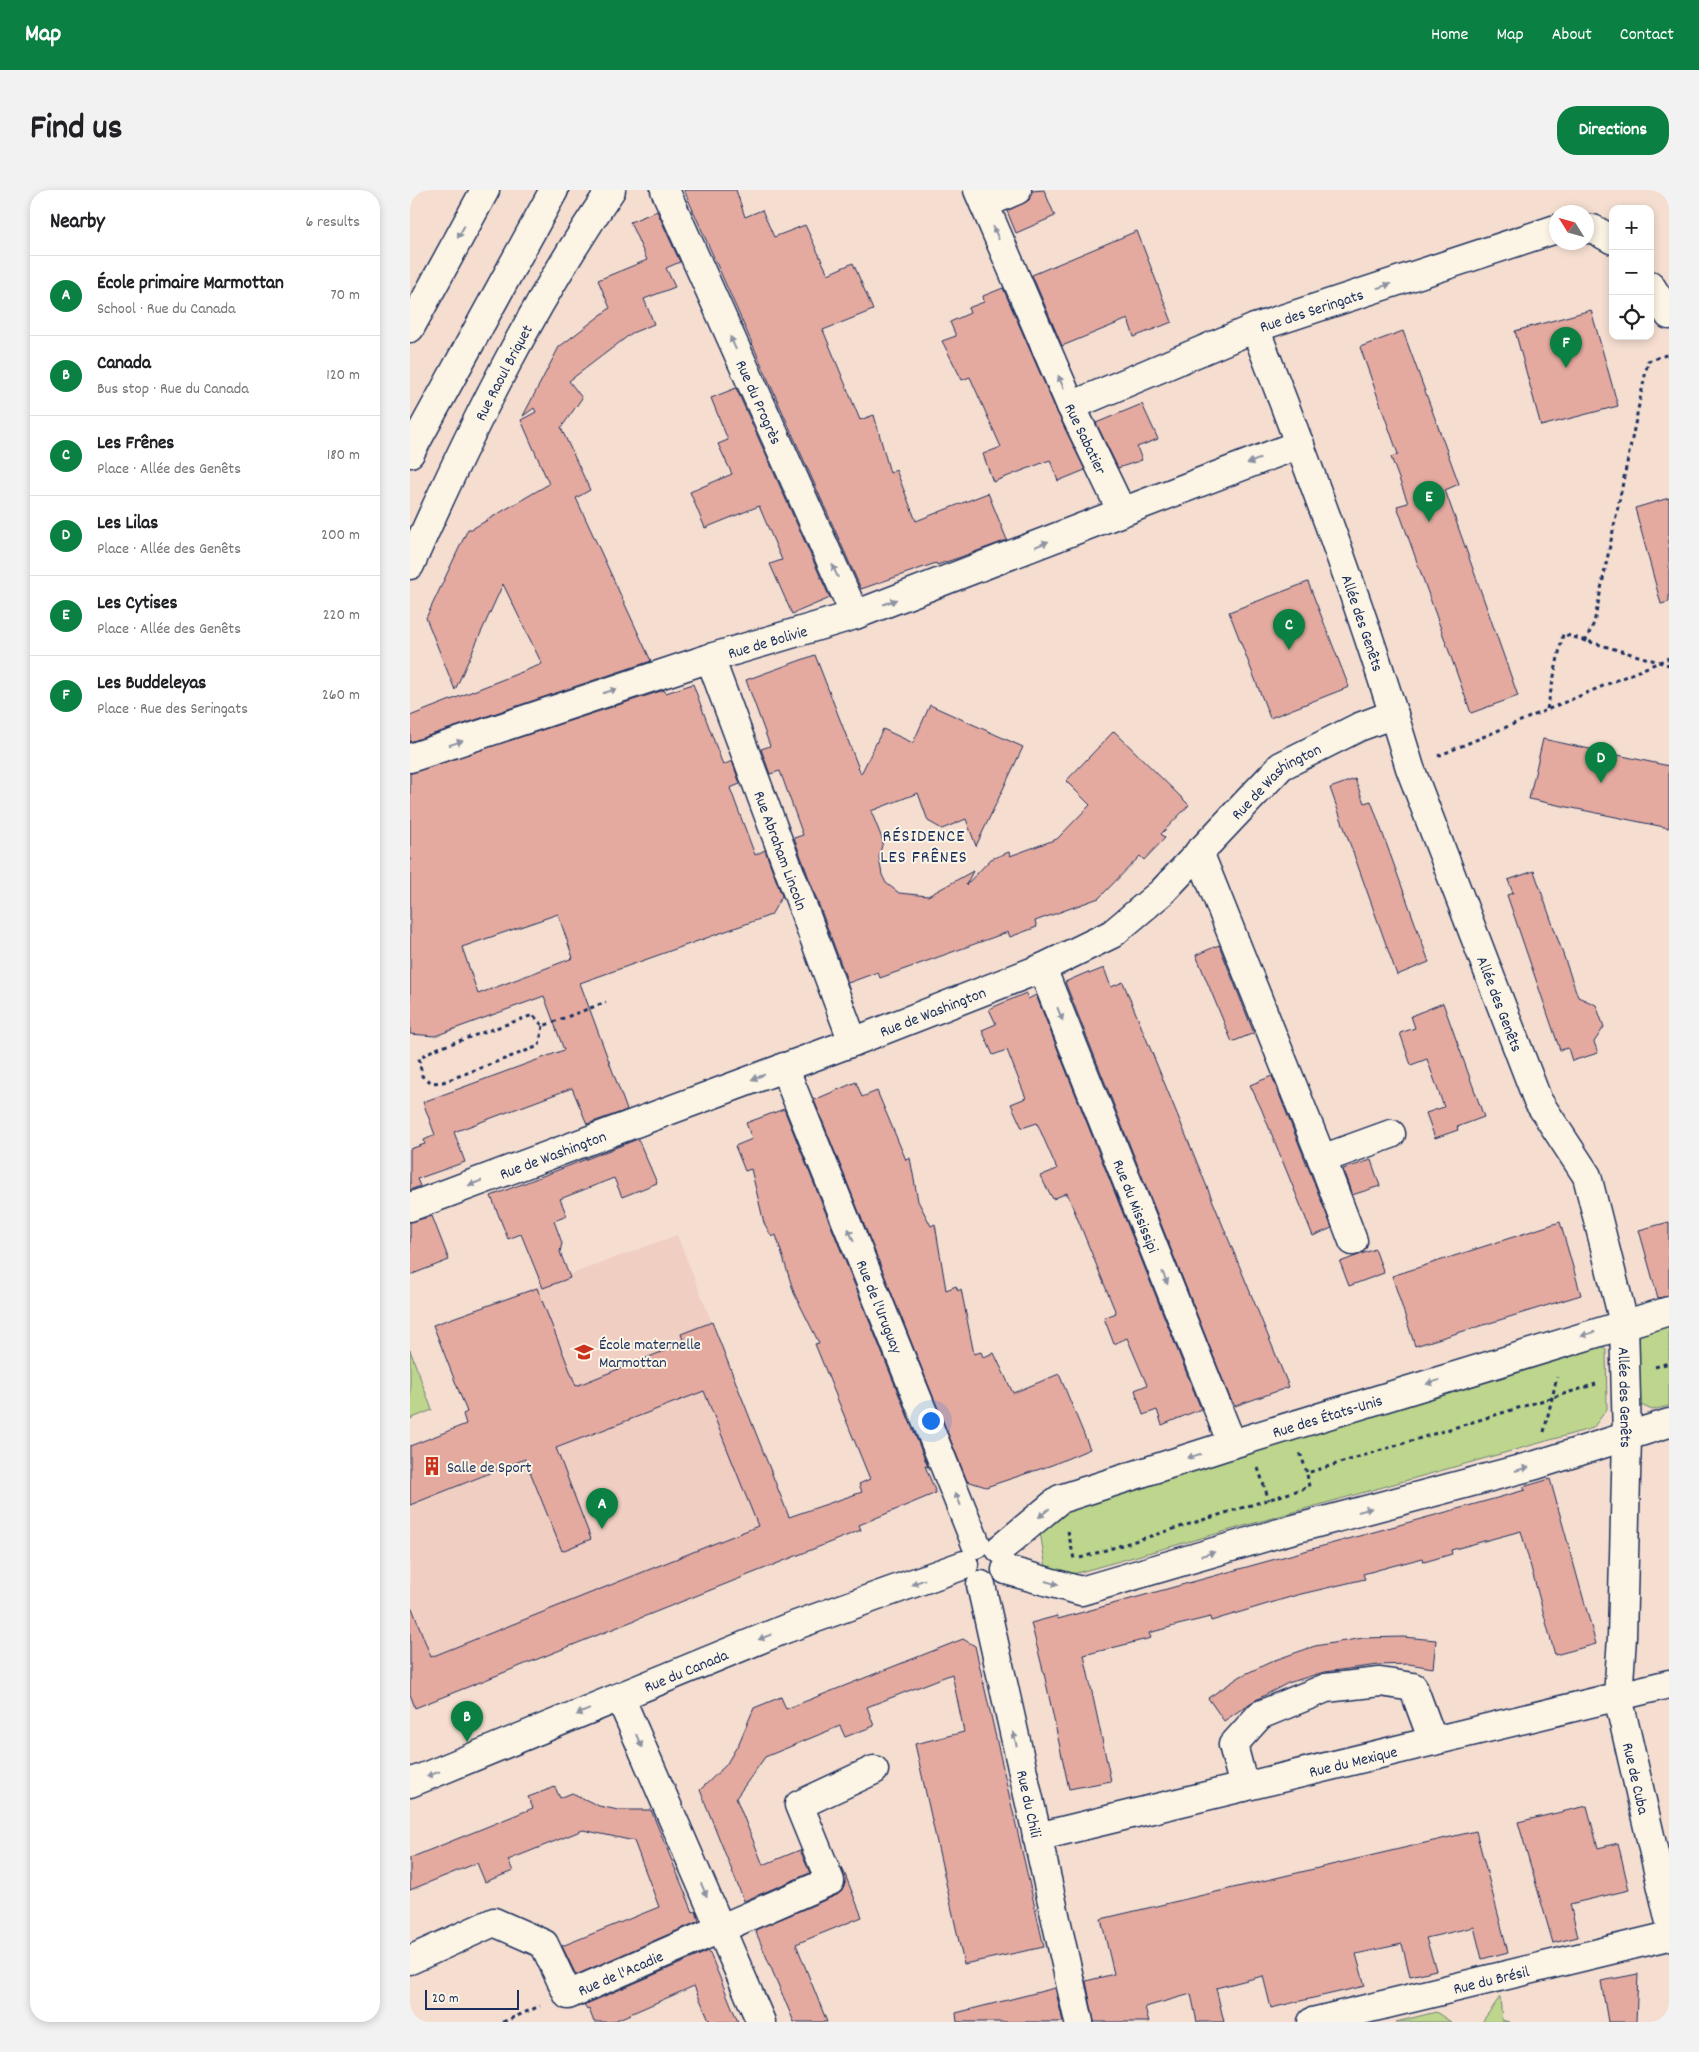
<!DOCTYPE html>
<html lang="en">
<head>
<meta charset="utf-8">
<style>
	:root { --surface:#fff; --page:#f2f2f2; --text:#202124; --muted:#757577; --line:#e0e0e0; --accent:#0b8043 }
	body { margin:0; font-family:Dekko,sans-serif; background:var(--page); color:var(--text) }
	.controls { position:absolute; right:15px; top:15px; display:grid; overflow:hidden; border-radius:10px; box-shadow:0 2px 8px #0003 }
	.controls button { width:45px; height:45px; display:grid; place-items:center; padding:0; border:0; border-bottom:1px solid var(--line); background:var(--surface); color:var(--text); font:25px sans-serif }
	.compass { position:absolute; left:1139px; top:15px; width:45px; height:45px; border-radius:50%; background:var(--surface); box-shadow:0 2px 8px #0003; rotate:307deg }
	.scale { position:absolute; left:15px; bottom:12px; width:94px; box-sizing:border-box; padding-left:5px; border:2px solid #1b2f5e; border-top:0; font-size:14px; line-height:18px; white-space:nowrap; color:#1b2f5e; -webkit-text-stroke:4px #fcf5e5; paint-order:stroke }
	.you { position:absolute; left:520px; top:1230px; width:18px; height:18px; margin:-12px; border:4px solid #fff; border-radius:50%; background:#1a73e8; box-shadow:0 0 0 8px #1a73e833 }
	.badge { display:grid; place-items:center; width:32px; height:32px; border-radius:50%; background:var(--accent); color:#fff; font-size:16px; font-weight:700 }
	.pin { position:absolute; translate:-50% -41px; filter:drop-shadow(0 1px 2px #0008) }
	.pin::after { content:''; position:absolute; top:26px; width:18px; height:15px; background:inherit; clip-path:polygon(0 0,100% 0,50% 100%) }
	.list { margin:0; padding:0; list-style:none }
	h2 { display:flex; justify-content:space-between; align-items:center; height:65px; margin:0; padding:0 20px; font-size:21px }
	h2 small { font-size:16px; font-weight:400; color:var(--muted) }
	.list li { display:grid; grid-template-columns:32px 1fr auto; gap:15px; align-items:center; box-sizing:border-box; height:80px; padding:0 20px; border-top:1px solid var(--line) }
	.list b { display:block; font-size:19px; white-space:nowrap }
	.list p { margin:0; font-size:16px; white-space:nowrap; color:var(--muted) }
	.list em { font-size:16px; font-style:normal; color:var(--muted) }
	.icon { flex:none; width:28px; height:28px; fill:none; stroke:currentColor; stroke-width:2; stroke-linecap:round; stroke-linejoin:round }
	.map { position:relative; flex:none; width:1259px; height:1832px; overflow:hidden; border-radius:20px }
	header { display:flex; align-items:center; gap:30px; box-sizing:border-box; height:70px; padding:0 25px; background:var(--accent); color:#fff }
	header strong { font-size:24px }
	nav { display:flex; gap:28px; margin-inline-start:auto; font-size:18px }
	.intro { display:flex; align-items:center; justify-content:space-between; box-sizing:border-box; height:120px; padding:0 30px }
	h1 { margin:0; font-size:35px }
	.button { padding:12px 22px; border-radius:20px; background:var(--accent); color:#fff; font-size:18px; font-weight:700 }
	main { display:flex; gap:30px; padding:0 30px }
	aside { flex:1; background:var(--surface); border-radius:20px; box-shadow:0 2px 8px #0003 }
	.map>svg:first-child { display:block }
</style>
</head>
<body>
<header>
<strong>Map</strong>
<nav><a>Home</a><a>Map</a><a>About</a><a>Contact</a></nav>
</header>
<div class="intro"><h1>Find us</h1><a class="button">Directions</a></div>
<main>
<aside>
<h2>Nearby<small>6 results</small></h2>
<ul class="list">
<li><span class="badge">A</span><div><b>École primaire Marmottan</b><p>School · Rue du Canada</p></div><em>70 m</em></li>
<li><span class="badge">B</span><div><b>Canada</b><p>Bus stop · Rue du Canada</p></div><em>120 m</em></li>
<li><span class="badge">C</span><div><b>Les Frênes</b><p>Place · Allée des Genêts</p></div><em>180 m</em></li>
<li><span class="badge">D</span><div><b>Les Lilas</b><p>Place · Allée des Genêts</p></div><em>200 m</em></li>
<li><span class="badge">E</span><div><b>Les Cytises</b><p>Place · Allée des Genêts</p></div><em>220 m</em></li>
<li><span class="badge">F</span><div><b>Les Buddeleyas</b><p>Place · Rue des Seringats</p></div><em>260 m</em></li>
</ul>
</aside>
<div class="map">
<svg width="1259" height="1832" viewBox="0 0 1259 1832">
	<rect width="100%" height="100%" fill="#f5ded0"/>
	<filter id="ink" filterUnits="userSpaceOnUse"><feTurbulence type="fractalNoise" baseFrequency=".02" numOctaves="2"/><feDisplacementMap in="SourceGraphic" scale="10" xChannelSelector="R" yChannelSelector="G"/><feConvolveMatrix kernelMatrix="1 2 1 2 8 2 1 2 1" color-interpolation-filters="sRGB"/></filter>
	<g filter="url(#ink)">
		<!-- built -->
		<polygon fill="#f0cec2" points="267,1045 394,1363 36,1506 0,1412 0,1315 193,1240 81,1282 23,1135"/>
		<!-- green -->
		<g fill="#bdd58c" stroke="#6c8275">
			<polygon points="1259,1125 1259,1216 1242,1220 1224,1212 1230,1132"/>
			<polygon points="1178,1147 1196,1159 1197,1219 1183,1238 649,1388 637,1384 629,1336 660,1311"/>
			<polygon points="0,1160 22,1220 0,1229"/>
			<polygon points="1090,1807 1092,1830 1099,1832 1072,1832"/>
			<polygon points="1026,1822 1041,1832 986,1832"/>
		</g>
		<!-- building -->
		<g fill="#e4aaa0" stroke="#1b2f5e" fill-rule="evenodd">
			<polygon points="274,0 326,0 335,27 352,20 364,47 395,35 418,84 443,73 463,120 413,140 450,230 464,225 480,283 486,280 506,331 578,303 597,350 548,368 527,375 526,373 451,399"/>
			<polygon points="634,0 645,26 606,43 597,21 619,10 622,1"/>
			<polygon points="247,21 270,72 256,78 265,97 234,109 244,134 222,143 159,191 172,208 151,238 180,300 166,308 241,471 0,552 0,526 132,474 93,394 45,500 16,428 58,339 62,339 139,294 111,230 126,222 124,218 113,226 149,157 200,118 188,90 237,70 220,32"/>
			<polygon points="727,41 762,132 724,147 718,129 652,156 622,85"/>
			<polygon points="593,98 647,222 675,280 648,291 640,270 583,292 573,264 591,257 560,187 552,190 532,151 546,146 540,132 560,123 558,118 574,112 573,106"/>
			<polygon points="1181,120 1208,216 1131,236 1105,141"/>
			<polygon points="993,141 1049,294 1035,300 1108,506 1061,523 987,316 998,313 981,267 988,264 950,157"/>
			<polygon points="326,198 420,408 382,424 360,374 372,370 349,316 295,338 280,302 322,284 308,254 318,250 301,208"/>
			<polygon points="732,214 748,249 727,257 732,270 708,278 686,233"/>
			<polygon points="1259,308 1259,412 1251,414 1225,318"/>
			<polygon points="898,392 939,497 860,528 819,422"/>
			<polygon points="405,465 451,584 473,539 503,553 520,515 613,557 566,656 556,629 532,639 518,631 508,603 461,621 473,651 469,667 472,685 476,693 489,703 518,706 563,681 556,695 581,669 599,662 600,666 647,649 680,615 656,591 704,541 779,615 751,644 755,648 734,670 730,666 689,708 625,731 627,737 600,747 598,742 470,788 468,782 438,793 384,648 393,645 370,581 360,584 351,559 360,556 336,490"/>
			<path d="M283,494l30,81 9,-4 8,23 -10,4 25,67 10,-5 17,46 -11,19 -191,68 47,127 -40,14 -15,-36 -118,44 11,30 -48,17 3,7 -10,4v-41l15,-5 -1,-4 11,-5 -12,-33 141,-52 -20,-54 -109,40 -25,-2v-261l254,-83 2,3zM148,724l15,44 -95,36 -16,-47z"/>
			<polygon points="1133,549 1259,576 1259,638 1119,609"/>
			<polygon points="945,589 954,613 961,611 1019,772 987,785 920,598"/>
			<polygon points="1124,681 1168,807 1186,815 1194,837 1184,852 1188,863 1162,871 1158,858 1150,860 1097,705 1103,703 1098,690"/>
			<polygon points="809,755 844,843 822,852 786,765"/>
			<polygon points="694,778 701,797 713,792 879,1197 825,1216 820,1208 655,792 678,782 679,784"/>
			<polygon points="616,803 618,809 626,805 791,1219 752,1235 747,1220 733,1225 725,1200 737,1195 717,1148 704,1154 694,1128 706,1123 657,1003 643,1009 630,986 647,979 627,933 612,938 601,914 616,908 597,860 583,865 572,840 586,834 579,819"/>
			<polygon points="1033,813 1074,927 1047,937 1048,940 1025,948 1016,923 1034,917 1017,869 1001,875 990,843 1005,838 1001,826"/>
			<polygon points="862,886 922,1038 903,1046 851,918 840,895"/>
			<polygon points="446,892 452,907 467,901 496,970 500,968 508,1011 521,1036 525,1034 536,1100 546,1096 548,1101 551,1099 564,1164 571,1162 573,1167 584,1163 603,1203 649,1184 680,1259 642,1275 576,1297 557,1291 404,910"/>
			<polygon points="374,919 518,1277 515,1276 526,1303 449,1335 451,1340 5,1518 0,1504 0,1418 2,1418 21,1467 348,1336 294,1201 146,1258 181,1349 152,1361 115,1269 0,1315 0,1256 56,1234 53,1224 57,1222 23,1135 127,1098 166,1196 274,1153 271,1144 302,1132 379,1327 452,1302 449,1294 460,1289 405,1154 409,1153 384,1103 366,1045 362,1047 354,1033 341,979 335,981 325,956 342,949 336,933"/>
			<polygon points="228,949 247,993 212,1007 204,988 150,1009 157,1026 144,1031 152,1053 150,1062 160,1088 133,1098 111,1044 98,1049 81,1006"/>
			<polygon points="961,970 970,996 942,1005 933,979"/>
			<polygon points="22,1026 39,1070 0,1085 0,1032"/>
			<polygon points="1150,1032 1171,1105 1005,1156 982,1086"/>
			<polygon points="1259,1032 1259,1106 1248,1108 1229,1040"/>
			<polygon points="965,1059 974,1083 939,1096 930,1072"/>
			<polygon points="1140,1289 1186,1454 1145,1465 1111,1341 1041,1360 1042,1364 1014,1372 1013,1368 982,1376 953,1384 955,1389 887,1405 801,1431 800,1427 768,1435 739,1443 741,1448 674,1465 701,1591 659,1599 635,1488 621,1433 647,1426 648,1429 1087,1308 1115,1300 1113,1297"/>
			<polygon points="993,1447 1026,1450 1023,1478 999,1474 969,1475 914,1482 878,1493 842,1512 814,1531 798,1508 831,1486 865,1470 905,1456 953,1448"/>
			<polygon points="553,1449 565,1456 634,1757 554,1774 505,1554 554,1542 542,1484 457,1517 464,1536 435,1547 430,1536 355,1567 326,1608 353,1675 390,1660 400,1683 334,1711 290,1600 316,1575 329,1553 344,1518 371,1507 376,1519"/>
			<polygon points="145,1597 150,1608 162,1603 189,1616 208,1620 241,1620 283,1722 286,1721 289,1731 166,1785 152,1756 249,1717 224,1651 173,1640 98,1670 103,1681 75,1692 67,1673 0,1700 0,1668 123,1618 118,1607"/>
			<polygon points="1177,1616 1188,1658 1208,1653 1219,1700 1160,1714 1168,1747 1143,1753 1108,1632"/>
			<polygon points="1066,1641 1098,1762 1072,1769 1064,1737 1016,1748 1026,1780 1000,1786 992,1754 946,1764 955,1796 886,1812 861,1818 853,1786 806,1798 814,1832 787,1832 781,1804 735,1817 739,1832 684,1832 676,1791 704,1784 691,1729"/>
			<polygon points="432,1677 452,1727 386,1754 417,1832 384,1832 345,1740 427,1705 432,1701 435,1693"/>
			<polygon points="299,1761 328,1832 300,1832 284,1796 202,1832 184,1832 179,1819 177,1820 174,1815"/>
			<polygon points="1228,1784 1226,1832 1198,1832 1191,1791"/>
			<polygon points="645,1798 653,1832 547,1832 546,1823"/>
		</g>
		<g fill="none" stroke-linecap="round" stroke-linejoin="round">
			<!-- minor casing -->
			<g stroke="#1b2f5e" stroke-width="31">
				<g id="minor">
					<path id="s1" d="M255,0l190,425"/>
					<path id="s2" d="M568,0l93,216 51,106 178,-68"/>
					<polyline points="574,14 607,0"/>
					<polyline points="1176,39 1183,39 1203,50"/>
					<polyline points="1240,95 1259,125"/>
					<polyline points="0,138 75,0"/>
					<path id="s3" d="M845,138c56,145 111,291 155,440l128,333 49,75 37,147 3,114 -5,200 -4,60 51,221"/>
					<path id="s4" d="M661,216l184,-78 301,-99"/>
					<polyline points="0,263 144,0"/>
					<path id="s5" d="M0,375c57,-129 121,-259 201,-375"/>
					<path id="s6" d="M300,468l143,384"/>
					<path id="s7" d="M0,568l300,-100 145,-43 267,-103"/>
					<polyline points="789,662 912,969 943,1051"/>
					<path id="s8" d="M632,778l190,476"/>
					<path id="s9" d="M374,877l192,477"/>
					<polyline points="912,969 981,944"/>
					<path id="s10" d="M0,1017l443,-165 189,-74 70,-34 50,-42 119,-126 78,-39 35,-13"/>
					<path id="s11" d="M590,1359l60,-50 172,-55 437,-133"/>
					<polyline points="596,1380 671,1401 869,1343 1126,1275 1259,1233"/>
					<path id="s12" d="M571,1395l98,437"/>
					<polyline points="210,1507 351,1832"/>
					<path id="s13" d="M0,1593l375,-154 179,-64"/>
					<polyline points="834,1597 823,1555 850,1525 916,1498 970,1492 1003,1497 1023,1551"/>
					<path id="s14" d="M627,1647l632,-153"/>
					<path id="s15" d="M0,1770l84,-38 50,22 24,51 262,-114 -31,-76 75,-35"/>
					<path id="s16" d="M902,1832l357,-86"/>
				</g>
			</g>
			<!-- path -->
			<g stroke="#1b2f5e" stroke-width="3" stroke-dasharray="4 4" stroke-linecap="butt">
				<polyline points="1175,452 1184,433 1238,171 1259,164"/>
				<polyline points="1137,519 1153,444 1259,475"/>
				<polyline points="1028,566 1259,468"/>
				<polyline points="133,836 129,856 33,892 22,893 12,886 9,868 23,860 123,825 133,836 196,812"/>
				<polyline points="1245,1177 1259,1173"/>
				<polyline points="1134,1242 1147,1187"/>
				<polyline points="889,1265 891,1265 897,1283 1186,1194"/>
				<polyline points="848,1278 859,1310"/>
				<polyline points="658,1341 664,1369"/>
				<polyline points="670,1368 899,1297 897,1283"/>
				<polyline points="93,1832 130,1816"/>
			</g>
			<!-- minor -->
			<use href="#minor" stroke="#fcf5e5" stroke-width="28"/>
		</g>
		<!-- one-way arrows -->
		<defs><path id="oneway-solid" d="M-6-.8H1V-3.2L6.5 0L1 3.2V.8H-6Z" transform="scale(1.25)"/></defs>
		<g fill="#8c92a2">
			<use href="#oneway-solid" transform="translate(51 42) rotate(119)"/>
			<use href="#oneway-solid" transform="translate(586 43) rotate(-113)"/>
			<use href="#oneway-solid" transform="translate(974 96) rotate(-18)"/>
			<use href="#oneway-solid" transform="translate(323 153) rotate(-114)"/>
			<use href="#oneway-solid" transform="translate(651 192) rotate(-113)"/>
			<use href="#oneway-solid" transform="translate(844 271) rotate(159)"/>
			<use href="#oneway-solid" transform="translate(632 354) rotate(-22)"/>
			<use href="#oneway-solid" transform="translate(425 381) rotate(-114)"/>
			<use href="#oneway-solid" transform="translate(480 412) rotate(-21)"/>
			<use href="#oneway-solid" transform="translate(200 501) rotate(-18)"/>
			<use href="#oneway-solid" transform="translate(46 553) rotate(-18)"/>
			<use href="#oneway-solid" transform="translate(650 824) rotate(68)"/>
			<use href="#oneway-solid" transform="translate(348 887) rotate(159)"/>
			<use href="#oneway-solid" transform="translate(65 993) rotate(159)"/>
			<use href="#oneway-solid" transform="translate(441 1045) rotate(-112)"/>
			<use href="#oneway-solid" transform="translate(755 1088) rotate(68)"/>
			<use href="#oneway-solid" transform="translate(1178 1144) rotate(163)"/>
			<use href="#oneway-solid" transform="translate(1023 1192) rotate(163)"/>
			<use href="#oneway-solid" transform="translate(784 1266) rotate(162)"/>
			<use href="#oneway-solid" transform="translate(1112 1279) rotate(-15)"/>
			<use href="#oneway-solid" transform="translate(548 1309) rotate(-112)"/>
			<use href="#oneway-solid" transform="translate(955 1320) rotate(-15)"/>
			<use href="#oneway-solid" transform="translate(634 1323) rotate(140)"/>
			<use href="#oneway-solid" transform="translate(798 1364) rotate(-16)"/>
			<use href="#oneway-solid" transform="translate(508 1392) rotate(159)"/>
			<use href="#oneway-solid" transform="translate(642 1393) rotate(16)"/>
			<use href="#oneway-solid" transform="translate(355 1447) rotate(158)"/>
			<use href="#oneway-solid" transform="translate(173 1522) rotate(157)"/>
			<use href="#oneway-solid" transform="translate(605 1549) rotate(-103)"/>
			<use href="#oneway-solid" transform="translate(229 1551) rotate(66)"/>
			<use href="#oneway-solid" transform="translate(23 1584) rotate(159)"/>
			<use href="#oneway-solid" transform="translate(294 1700) rotate(66)"/>
		</g>
	</g>
	<!-- icons -->
	<defs>
		<g id="school-bare" transform="scale(1.5)"><path d="M0-5L7-2L0 1L-7-2ZM-4 1L0 2.5L4 1V4Q0 6-4 4Z" fill="#c8321e" stroke="#fcf5e5" stroke-width="2.5" paint-order="stroke"/></g>
		<g id="building-bare" transform="scale(1.5)"><path d="M-4-6H4V6H1V3H-1V6H-4ZM-2.5-4.3h1.7v1.8h-1.7ZM.8-4.3h1.7v1.8H.8ZM-2.5-1h1.7V.8h-1.7ZM.8-1h1.7V.8H.8Z" fill="#c8321e" stroke="#fcf5e5" stroke-width="2.5" paint-order="stroke"/></g>
	</defs>
	<g fill-rule="evenodd">
		<use href="#school-bare" x="174" y="1162"/>
		<use href="#building-bare" x="22" y="1276"/>
	</g>
	<g text-anchor="middle" stroke-width="4" stroke-linejoin="round" paint-order="stroke">
		<!-- street labels -->
		<g font-size="16" fill="#1b2f5e" stroke="#fcf5e5">
			<text dy="6" stroke="none"><textPath href="#s4" startOffset="259">Rue des Seringats</textPath></text>
			<text dy="6" stroke="none"><textPath href="#s5" startOffset="214">Rue Raoul Briquet</textPath></text>
			<text dy="6" stroke="none"><textPath href="#s1" startOffset="232">Rue du Progrès</textPath></text>
			<text dy="6" stroke="none"><textPath href="#s2" startOffset="271">Rue Sabatier</textPath></text>
			<text dy="6" stroke="none"><textPath href="#s3" startOffset="314">Allée des Genêts</textPath></text>
			<text dy="6" stroke="none"><textPath href="#s7" startOffset="376">Rue de Bolivie</textPath></text>
			<text dy="6" stroke="none"><textPath href="#s10" startOffset="979">Rue de Washington</textPath></text>
			<text dy="6" stroke="none"><textPath href="#s6" startOffset="205">Rue Abraham Lincoln</textPath></text>
			<text dy="6" stroke="none"><textPath href="#s3" startOffset="719">Allée des Genêts</textPath></text>
			<text dy="6" stroke="none"><textPath href="#s10" startOffset="558">Rue de Washington</textPath></text>
			<text dy="6" stroke="none"><textPath href="#s10" startOffset="152">Rue de Washington</textPath></text>
			<text dy="6" stroke="none"><textPath href="#s8" startOffset="256">Rue du Mississipi</textPath></text>
			<text dy="6" stroke="none"><textPath href="#s9" startOffset="258">Rue de l'Uruguay</textPath></text>
			<text dy="6" stroke="none"><textPath href="#s3" startOffset="1139">Allée des Genêts</textPath></text>
			<text dy="6" stroke="none"><textPath href="#s11" startOffset="358">Rue des États-Unis</textPath></text>
			<text dy="6" stroke="none"><textPath href="#s13" startOffset="298">Rue du Canada</textPath></text>
			<text dy="6" stroke="none"><textPath href="#s14" startOffset="325">Rue du Mexique</textPath></text>
			<text dy="6" stroke="none"><textPath href="#s3" startOffset="1522">Rue de Cuba</textPath></text>
			<text dy="6" stroke="none"><textPath href="#s12" startOffset="224">Rue du Chili</textPath></text>
			<text dy="6" stroke="none"><textPath href="#s15" startOffset="260">Rue de l'Acadie</textPath></text>
			<text dy="6" stroke="none"><textPath href="#s16" startOffset="184">Rue du Brésil</textPath></text>
		</g>
		<!-- poi labels -->
		<g font-size="16" fill="#1b2f5e" stroke="#fcf5e5" text-anchor="start">
			<text x="189" y="1159">École maternelle<tspan x="189" dy="18">Marmottan</tspan></text>
			<text x="37" y="1282">Salle de Sport</text>
		</g>
		<!-- neighbourhood labels -->
		<g font-size="18" letter-spacing="1" fill="#1b2f5e" stroke="#fcf5e5">
			<text x="514" y="651">RÉSIDENCE<tspan x="514" dy="21">LES FRÊNES</tspan></text>
		</g>
	</g>
</svg>
<div class="controls">
<button>+</button>
<button>−</button>
<button><svg class="icon" aria-label="locate" viewBox="0 0 24 24"><circle cx="12" cy="12" r="6"/><path d="M12 2v4M12 18v4M2 12h4M18 12h4"/></svg></button>
</div>
<svg class="compass" viewBox="-18 -18 36 36"><path d="M0-13l5 13h-10z" fill="#e53935"/><path d="M0 13l5-13h-10z" fill="#757577"/></svg>
<div class="scale">20 m</div>
<div class="you"></div>
<div class="pin badge" style="left:192px;top:1339px">A</div>
<div class="pin badge" style="left:57px;top:1552px">B</div>
<div class="pin badge" style="left:879px;top:460px">C</div>
<div class="pin badge" style="left:1191px;top:593px">D</div>
<div class="pin badge" style="left:1019px;top:332px">E</div>
<div class="pin badge" style="left:1156px;top:178px">F</div>
</div>
</main>
</body>
</html>
